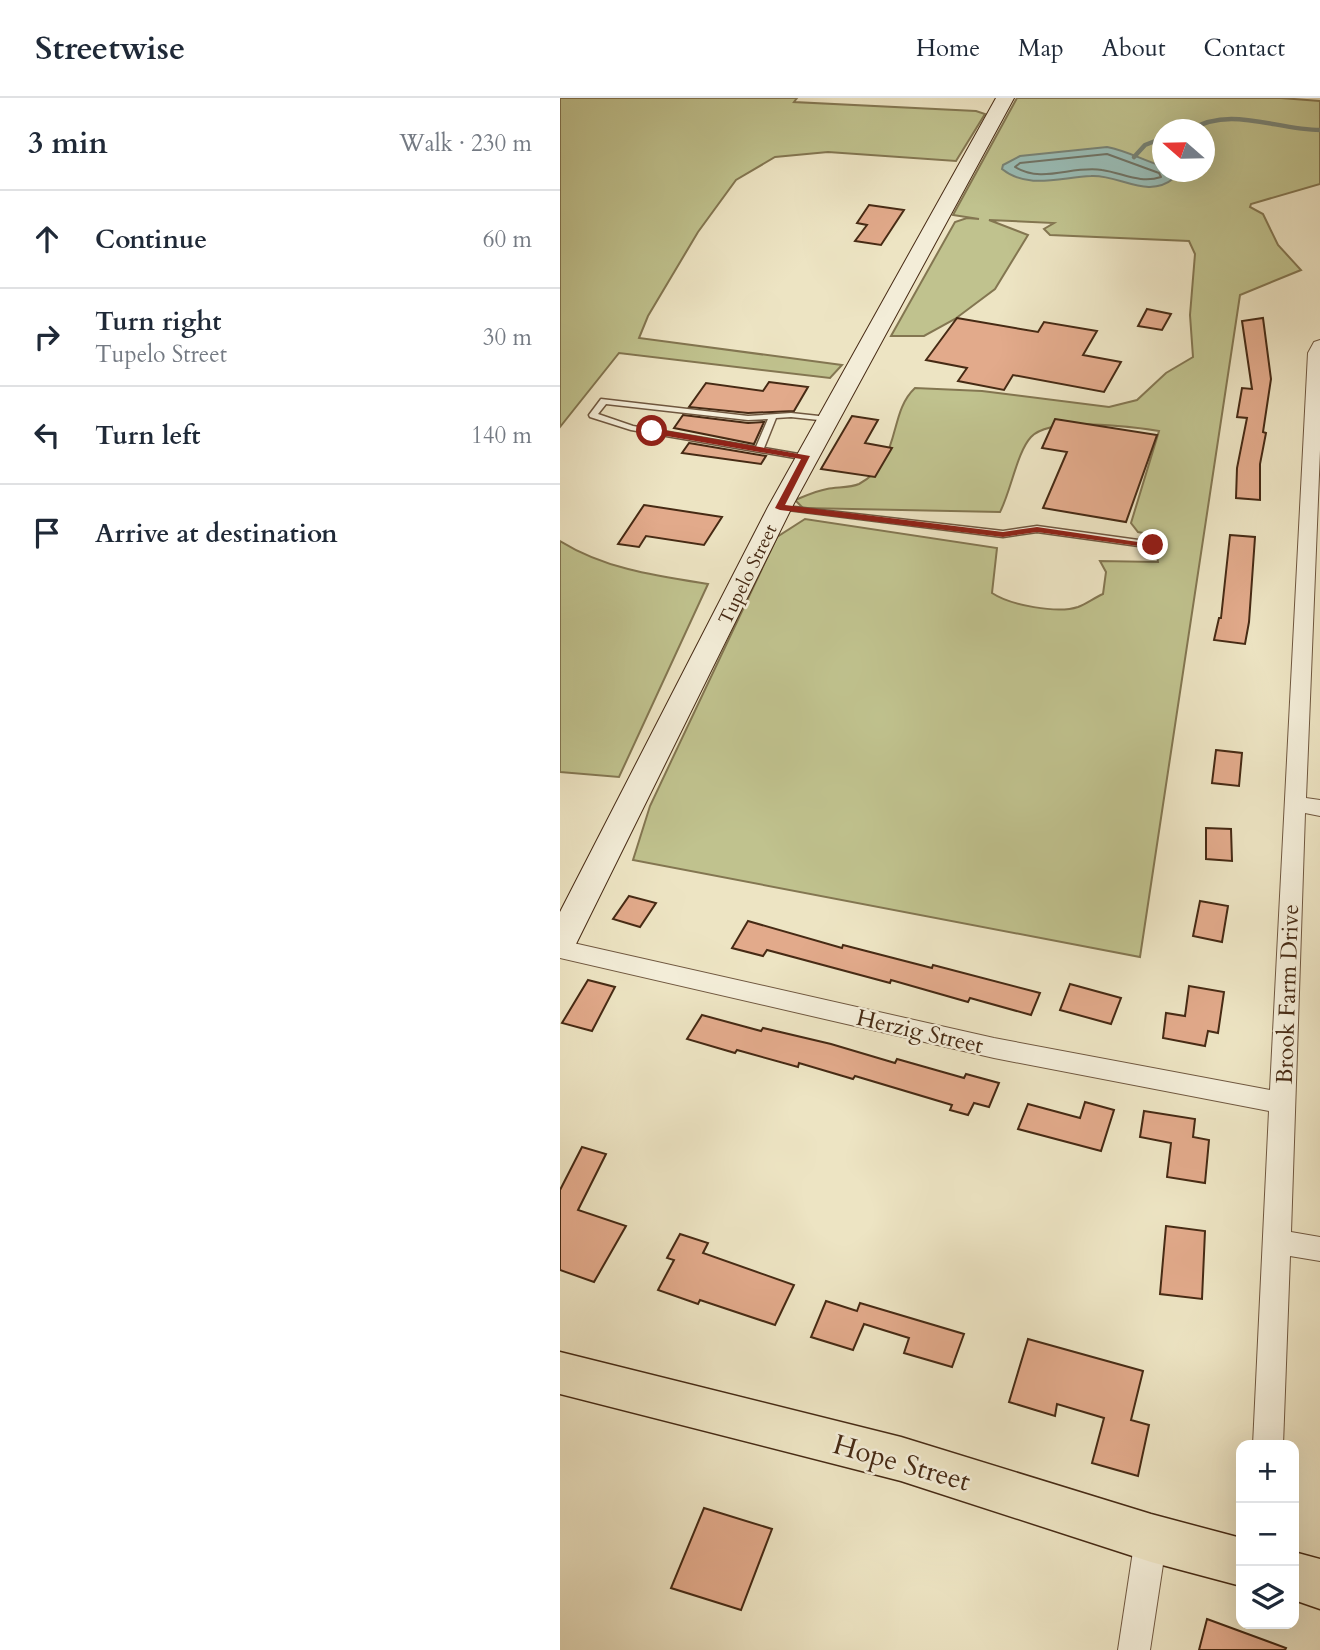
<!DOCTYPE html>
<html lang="en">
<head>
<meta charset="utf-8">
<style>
	:root { --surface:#fff; --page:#f6f6f7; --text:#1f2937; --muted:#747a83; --line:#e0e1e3 }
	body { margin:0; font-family:Cardo,serif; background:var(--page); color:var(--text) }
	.controls { position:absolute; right:21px; bottom:21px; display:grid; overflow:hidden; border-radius:14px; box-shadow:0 7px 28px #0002 }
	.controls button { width:63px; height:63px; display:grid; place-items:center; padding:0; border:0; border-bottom:2px solid var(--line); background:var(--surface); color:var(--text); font:35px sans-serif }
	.compass { position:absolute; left:592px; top:21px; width:63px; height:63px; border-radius:50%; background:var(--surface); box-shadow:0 7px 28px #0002; rotate:290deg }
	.stop { position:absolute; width:21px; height:21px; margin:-16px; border:5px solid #8f2418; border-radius:50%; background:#fff }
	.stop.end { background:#8f2418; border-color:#fff; box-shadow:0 2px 7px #0008 }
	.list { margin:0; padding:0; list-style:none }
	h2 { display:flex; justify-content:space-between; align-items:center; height:91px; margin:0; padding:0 28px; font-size:30px }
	h2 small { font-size:23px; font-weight:400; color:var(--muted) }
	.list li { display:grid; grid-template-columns:46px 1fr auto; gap:21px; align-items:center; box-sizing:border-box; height:98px; padding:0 28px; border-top:2px solid var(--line) }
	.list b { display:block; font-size:26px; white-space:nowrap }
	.list p { margin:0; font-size:23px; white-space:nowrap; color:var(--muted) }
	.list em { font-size:23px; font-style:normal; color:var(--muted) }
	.icon { flex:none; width:38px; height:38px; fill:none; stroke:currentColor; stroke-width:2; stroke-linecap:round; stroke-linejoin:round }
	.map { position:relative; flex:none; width:760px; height:1552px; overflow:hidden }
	header { display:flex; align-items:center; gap:42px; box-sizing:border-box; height:98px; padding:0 35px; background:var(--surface); border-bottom:2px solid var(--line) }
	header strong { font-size:33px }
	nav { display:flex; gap:38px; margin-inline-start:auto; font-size:24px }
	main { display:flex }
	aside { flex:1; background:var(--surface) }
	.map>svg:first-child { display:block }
</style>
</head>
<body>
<header>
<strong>Streetwise</strong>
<nav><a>Home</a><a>Map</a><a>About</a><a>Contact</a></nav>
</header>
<main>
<aside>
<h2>3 min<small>Walk · 230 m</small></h2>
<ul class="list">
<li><svg class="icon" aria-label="ahead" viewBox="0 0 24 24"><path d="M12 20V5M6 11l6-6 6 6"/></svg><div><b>Continue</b></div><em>60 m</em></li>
<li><svg class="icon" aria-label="right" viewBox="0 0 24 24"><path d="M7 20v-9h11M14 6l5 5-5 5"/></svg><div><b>Turn right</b><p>Tupelo Street</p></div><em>30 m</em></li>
<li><svg class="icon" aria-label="left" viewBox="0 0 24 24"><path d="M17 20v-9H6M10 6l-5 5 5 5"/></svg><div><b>Turn left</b></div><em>140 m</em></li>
<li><svg class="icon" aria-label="arrive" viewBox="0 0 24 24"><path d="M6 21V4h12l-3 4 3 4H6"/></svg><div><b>Arrive at destination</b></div></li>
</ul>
</aside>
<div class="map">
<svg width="760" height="1552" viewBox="0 0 760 1552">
	<rect width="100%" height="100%" fill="#ede4c3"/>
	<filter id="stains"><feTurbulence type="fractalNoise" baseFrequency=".00286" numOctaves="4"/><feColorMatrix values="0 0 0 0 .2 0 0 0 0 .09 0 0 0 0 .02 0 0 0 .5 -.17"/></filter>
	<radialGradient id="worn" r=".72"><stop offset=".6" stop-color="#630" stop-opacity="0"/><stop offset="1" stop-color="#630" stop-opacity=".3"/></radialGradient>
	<!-- green -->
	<g fill="#c0c28e" stroke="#837651" stroke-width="2" fill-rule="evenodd">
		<polygon points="0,0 237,0 234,4 416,13 425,16 396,63 268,54 215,59 176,82 138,134 88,218 79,240 282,267 270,280 59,255 0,329"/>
		<path d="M457,0h264l39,3v83l-69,20 -1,3 13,7 15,31 23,25 -61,25 -100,662 -507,-97 17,-54 127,-269 28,-18 192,29 -5,45c18,12 65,21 86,14 8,-3 16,-9 25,-13l3,-22 -6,-11 58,1 -4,-27 -16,-3 -7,-9 28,-92c-27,-4 -108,-15 -128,6 -14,15 -20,54 -31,75l-197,-4 -8,-8c10,-4 21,-9 32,-11 10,-2 23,-1 32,-5 44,-24 28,-70 56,-96l67,3 127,16 28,-7 29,-27 27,-16 -3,-42 5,-61 -6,-13 -139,-6 -6,-6 10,-6 -65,-3 39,15 -33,54 -40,30 -31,17h-33l64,-114 12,-4 12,1 -26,-4zM603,32h42v42h-42z"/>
		<path d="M0,443c45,28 97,35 148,43l-89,193 -59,-5z"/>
	</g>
	<!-- water -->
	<path fill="#9abeb8" stroke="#788376" stroke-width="2" d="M547,49c21,4 35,13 55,19l1,6h6l5,6c-26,22 -55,-4 -83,-2 -30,1 -63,14 -89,-7l1,-4 17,-9z"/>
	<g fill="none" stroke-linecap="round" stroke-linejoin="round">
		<!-- shore -->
		<path stroke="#707466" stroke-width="2" d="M547,56l52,19 2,4c-21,7 -38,-4 -59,-7 -30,-5 -59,14 -87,-3l5,-4z"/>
		<!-- stream -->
		<g stroke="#788376" stroke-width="4.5">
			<path d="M630,32c40,-25 86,0 130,0"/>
			<polyline points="574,59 585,47 603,40"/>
		</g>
	</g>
	<!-- building -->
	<g fill="#e2aa8b" stroke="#462a14" stroke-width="2">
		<polygon points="309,107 344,112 321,147 295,143 307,127 297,125"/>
		<polygon points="587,211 611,216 602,232 578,228"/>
		<polygon points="397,220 478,234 484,224 537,233 523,257 561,264 544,294 453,277 444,292 398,283 407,270 366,262"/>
		<polygon points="703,220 711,281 703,334 706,335 700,366 700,402 676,400 677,370 687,320 677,319 682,290 692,291 682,223"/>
		<polygon points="209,284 248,289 234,313 188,315 129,309 146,285 203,293"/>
		<polygon points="123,317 188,325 204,324 194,346 114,330"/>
		<polygon points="292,318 318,322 305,345 332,350 315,379 261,371"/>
		<polygon points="495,321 597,337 566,424 483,410 507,354 482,350"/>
		<polygon points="129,345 206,358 201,366 122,355"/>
		<polygon points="84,407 162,419 144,447 86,438 79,449 58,446"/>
		<polygon points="670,437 695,439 689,524 685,546 654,542 659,520 661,520"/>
		<polygon points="656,652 682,655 679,688 652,685"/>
		<polygon points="646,730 671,731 672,763 646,761"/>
		<polygon points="69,798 96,805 80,829 53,821"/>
		<polygon points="640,803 668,808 662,844 633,838"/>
		<polygon points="188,823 282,850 283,847 372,870 373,867 480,895 471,917 410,900 408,904 331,882 330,885 207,852 203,858 172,850"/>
		<polygon points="28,882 55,889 32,933 2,925"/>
		<polygon points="510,886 561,900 551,926 500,912"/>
		<polygon points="629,888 664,894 658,935 648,933 645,948 603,940 606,915 625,918"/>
		<polygon points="142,917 201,933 203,930 271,946 335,965 337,961 404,980 406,976 439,985 429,1009 414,1005 408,1017 390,1012 392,1007 295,978 293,981 239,965 238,969 177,952 175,955 127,941"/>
		<polygon points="525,1004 554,1012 541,1053 458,1031 468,1006 520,1020"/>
		<polygon points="584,1013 635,1021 633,1039 649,1042 645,1085 607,1079 611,1045 580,1039"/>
		<polygon points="22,1049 46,1056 18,1112 66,1128 34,1184 0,1172 0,1092"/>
		<polygon points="606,1128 645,1133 642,1201 600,1196"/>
		<polygon points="120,1136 148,1145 143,1155 234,1187 215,1227 140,1202 138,1206 98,1192 114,1162 107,1160"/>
		<polygon points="266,1203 297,1213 300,1205 404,1236 392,1269 344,1255 349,1240 304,1226 293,1252 251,1239"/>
		<polygon points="468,1241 583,1273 571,1322 589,1327 578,1378 532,1365 544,1320 497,1306 495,1318 449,1304"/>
		<polygon points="144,1410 212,1431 181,1512 111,1490"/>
		<polygon points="647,1521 726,1550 725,1552 639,1552"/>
	</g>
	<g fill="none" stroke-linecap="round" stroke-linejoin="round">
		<!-- lane casing -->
		<g stroke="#705840" stroke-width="3">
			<g id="lane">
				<path d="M41,301l147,17 43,-3 37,4 4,2 -4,2 -37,-4 -15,1 -12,30 46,8v4h-3l-176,-30 -41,-13 -1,-2zM46,306l142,16 20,-1 -12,28 -123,-21 -35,-12z"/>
				<polygon points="217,407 443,433 477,428 593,444 597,447 593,450 477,434 443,439 220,411 216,409"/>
			</g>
		</g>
		<!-- street casing -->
		<g stroke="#705840" stroke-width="2">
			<g id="street">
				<polygon points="760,242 760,352 746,700 760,702 760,718 745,715 731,1134 760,1139 760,1163 730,1158 723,1347 693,1347 709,1013 434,960 0,860 0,842 434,940 710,992 748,255 754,244"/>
				<polygon points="591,1425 602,1429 607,1440 590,1552 558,1552 575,1440 580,1429"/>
			</g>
		</g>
		<!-- secondary casing -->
		<g stroke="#462a14" stroke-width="2">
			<polygon id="secondary" points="436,0 454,0 232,409 16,846 12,855 0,858 0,814 208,409"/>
		</g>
		<!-- primary casing -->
		<g stroke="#462a14" stroke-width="3">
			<g id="primary">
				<polygon points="0,1254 341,1339 591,1416 681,1440 681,1488 591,1464 341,1383 0,1296"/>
				<polygon points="734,1454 760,1461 760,1511 734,1502"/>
			</g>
		</g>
		<!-- lane -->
		<use href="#lane" fill="#f3edd8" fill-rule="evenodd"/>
		<!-- street -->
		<use href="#street" fill="#f3edd8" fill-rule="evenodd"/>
		<!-- secondary -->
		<use href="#secondary" fill="#f3edd8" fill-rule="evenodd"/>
		<!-- primary -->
		<use href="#primary" fill="#ede4c3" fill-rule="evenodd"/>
	</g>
	<!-- route -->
	<polygon fill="#8f2418" points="92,330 250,358 225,407 443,434 477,429 598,447 593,450 477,434 443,439 220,412 215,410 241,361 89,335"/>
	<g text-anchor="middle" stroke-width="5" stroke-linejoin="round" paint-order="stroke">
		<!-- far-street labels -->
		<g font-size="19" fill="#462a14" stroke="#f3edd8">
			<text transform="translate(187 476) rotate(-64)" y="7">Tupelo Street</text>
		</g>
		<!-- street labels -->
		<g font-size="23" fill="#462a14" stroke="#f3edd8">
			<text transform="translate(727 896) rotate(-88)" y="8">Brook Farm Drive</text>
			<text transform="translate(360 933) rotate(13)" y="8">Herzig Street</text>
		</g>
		<!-- near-street labels -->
		<g font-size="28" fill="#462a14" stroke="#f3edd8">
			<text transform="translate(342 1364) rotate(16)" y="10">Hope Street</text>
		</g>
	</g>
	<rect width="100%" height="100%" filter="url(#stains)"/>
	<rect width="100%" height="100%" fill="url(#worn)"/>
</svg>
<div class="controls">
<button>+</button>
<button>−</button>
<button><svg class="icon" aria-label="layers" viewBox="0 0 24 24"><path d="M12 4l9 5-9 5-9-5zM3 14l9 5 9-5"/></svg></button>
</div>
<svg class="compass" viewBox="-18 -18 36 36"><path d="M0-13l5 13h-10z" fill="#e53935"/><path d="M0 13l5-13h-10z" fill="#747a83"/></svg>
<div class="stop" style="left:92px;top:333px"></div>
<div class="stop end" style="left:593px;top:447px"></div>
</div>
</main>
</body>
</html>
